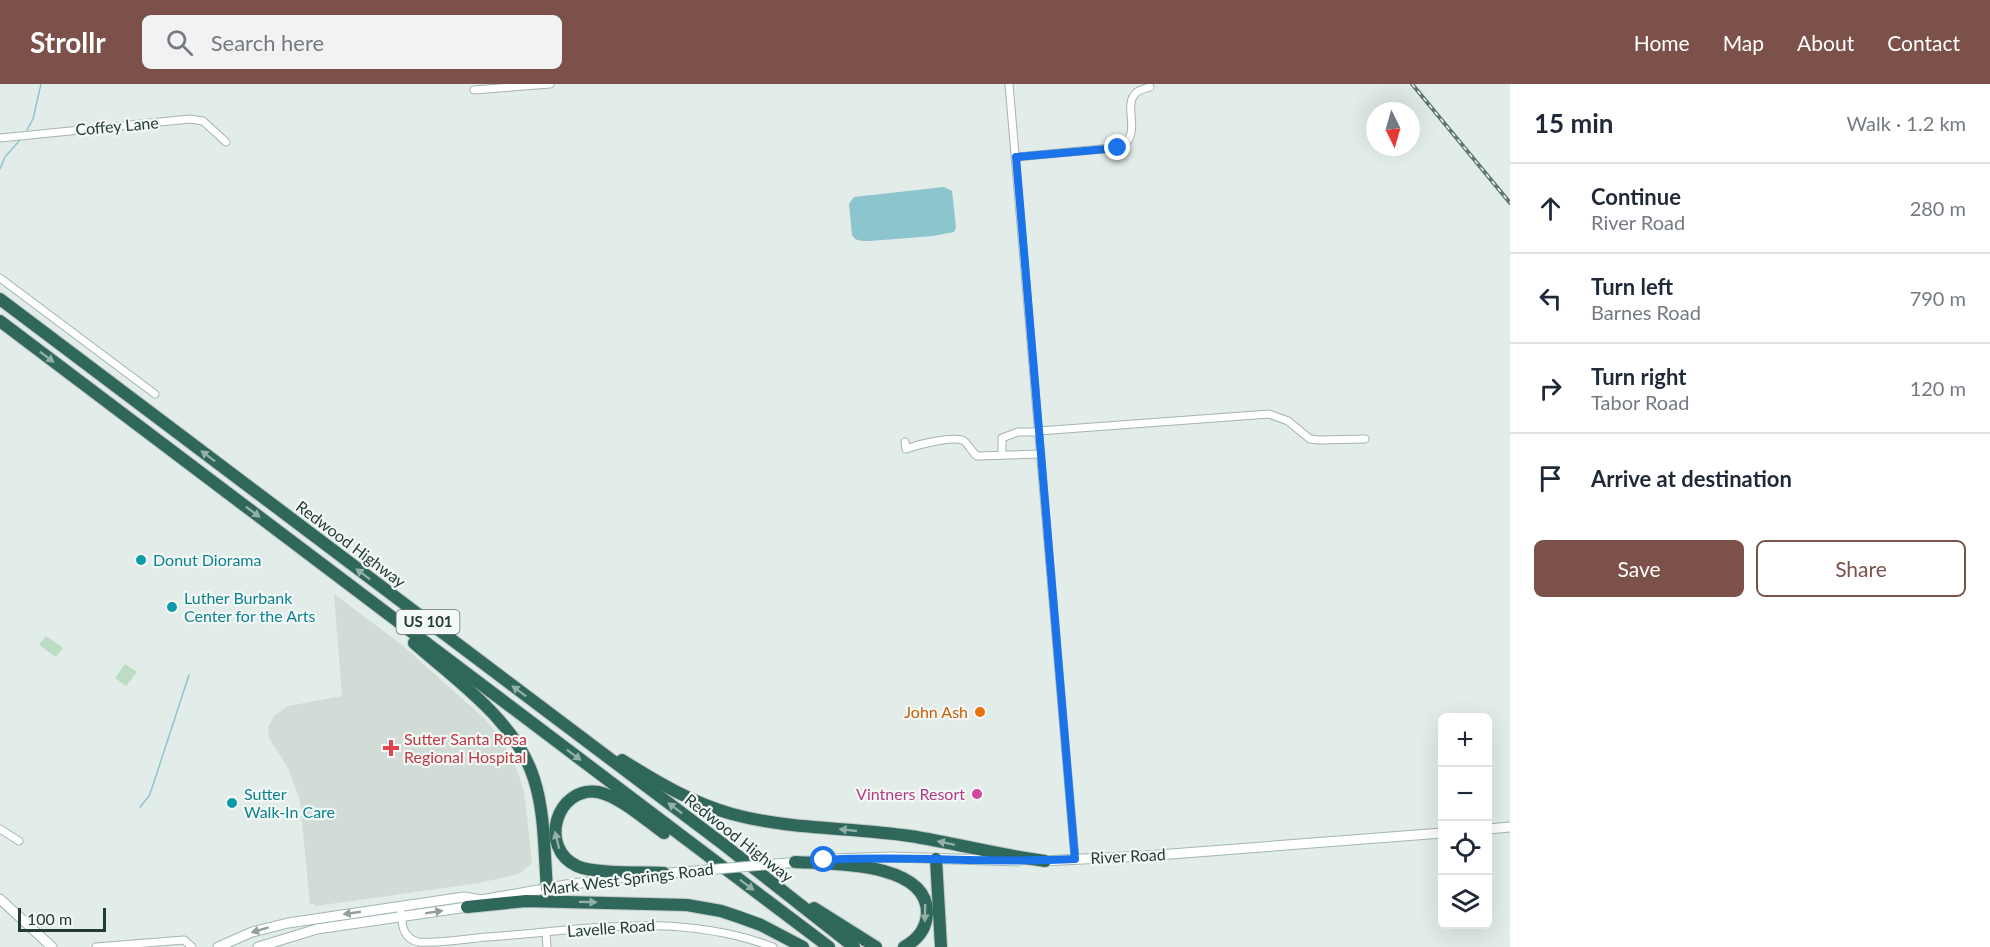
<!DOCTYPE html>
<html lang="en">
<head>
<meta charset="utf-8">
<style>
	:root { --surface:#fff; --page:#f2f2f3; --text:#1f2937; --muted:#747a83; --line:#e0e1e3; --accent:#7b514a }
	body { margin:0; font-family:Lato,sans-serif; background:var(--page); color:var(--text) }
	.controls { position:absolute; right:18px; bottom:18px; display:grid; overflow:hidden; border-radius:9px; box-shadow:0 6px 24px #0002 }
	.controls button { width:54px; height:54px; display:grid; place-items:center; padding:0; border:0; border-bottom:2px solid var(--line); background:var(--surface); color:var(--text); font:30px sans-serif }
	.compass { position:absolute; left:1366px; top:18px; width:54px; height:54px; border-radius:50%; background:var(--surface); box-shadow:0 6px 24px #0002; rotate:175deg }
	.scale { position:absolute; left:18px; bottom:15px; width:88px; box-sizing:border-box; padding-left:6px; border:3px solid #233c35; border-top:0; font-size:16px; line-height:21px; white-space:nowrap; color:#233c35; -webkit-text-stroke:4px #f3f8f6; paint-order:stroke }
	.stop { position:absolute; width:18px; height:18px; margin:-14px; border:4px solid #1a73e8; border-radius:50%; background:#fff }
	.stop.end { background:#1a73e8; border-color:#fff; box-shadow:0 2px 6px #0008 }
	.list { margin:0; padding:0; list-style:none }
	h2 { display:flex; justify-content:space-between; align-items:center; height:78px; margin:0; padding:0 24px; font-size:26px }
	h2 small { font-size:20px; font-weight:400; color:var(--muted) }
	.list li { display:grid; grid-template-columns:39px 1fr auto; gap:18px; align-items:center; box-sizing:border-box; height:90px; padding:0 24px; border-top:2px solid var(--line) }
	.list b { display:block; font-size:22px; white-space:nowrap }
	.list p { margin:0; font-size:20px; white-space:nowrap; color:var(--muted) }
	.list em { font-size:20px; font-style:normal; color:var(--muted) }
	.actions { display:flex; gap:12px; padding:18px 24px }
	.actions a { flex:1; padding:14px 0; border:2px solid var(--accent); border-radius:9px; text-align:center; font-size:21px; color:var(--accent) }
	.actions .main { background:var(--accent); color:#fff }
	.icon { flex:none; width:33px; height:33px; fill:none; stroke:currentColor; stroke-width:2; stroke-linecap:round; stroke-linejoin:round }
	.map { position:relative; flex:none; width:1510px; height:863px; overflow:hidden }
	header { display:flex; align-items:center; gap:36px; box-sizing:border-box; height:84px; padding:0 30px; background:var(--accent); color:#fff }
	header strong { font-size:28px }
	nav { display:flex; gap:33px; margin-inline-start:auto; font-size:21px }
	.search { width:420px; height:54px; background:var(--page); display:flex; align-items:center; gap:15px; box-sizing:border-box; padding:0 21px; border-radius:9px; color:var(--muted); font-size:22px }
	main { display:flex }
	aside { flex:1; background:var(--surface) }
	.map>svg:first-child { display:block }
</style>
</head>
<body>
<header>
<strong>Strollr</strong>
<div class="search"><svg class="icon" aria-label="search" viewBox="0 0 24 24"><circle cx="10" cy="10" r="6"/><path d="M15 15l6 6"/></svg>Search here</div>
<nav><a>Home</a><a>Map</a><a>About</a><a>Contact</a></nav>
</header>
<main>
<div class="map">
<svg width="1510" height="863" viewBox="0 0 1510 863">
	<rect width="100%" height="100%" fill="#e2ece8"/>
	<!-- built -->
	<polygon fill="#d1dcd6" points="334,510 402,561 485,635 501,654 518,688 524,708 526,723 532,779 519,790 479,799 316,822 313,820 310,821 300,716 288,684 269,654 268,644 274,632 288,622 342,612"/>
	<!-- green -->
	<g fill="#bcdcc4">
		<polygon points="46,552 63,564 56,573 39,561"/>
		<polygon points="125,580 137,588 126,602 115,594"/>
	</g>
	<!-- water -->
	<path fill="#8dc5ce" d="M944,103l8,4 4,36 -2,5 -21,4 -63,5c-8,0 -14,1 -18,-6l-3,-31 5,-7z"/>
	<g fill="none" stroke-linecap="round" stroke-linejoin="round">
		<!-- stream -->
		<g stroke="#8dc5ce" stroke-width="1.5">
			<polyline points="27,46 33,35 41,0"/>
			<polyline points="0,85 5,73 20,56"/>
			<polyline points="140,723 149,712 153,701 189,591"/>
		</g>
		<!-- minor casing -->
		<g stroke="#a5b4af" stroke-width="9">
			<g id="minor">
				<polyline points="1009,0 1075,775"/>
				<polyline points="474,6 550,0"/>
				<polyline points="0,54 190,35 203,37 226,58"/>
				<path d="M1016,73l106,-10c21,-16 -1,-42 15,-55 3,-2 9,-4 13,-5"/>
				<polyline points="0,194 155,310"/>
				<polyline points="1039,347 1269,330 1288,337 1310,355 1319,356 1365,355"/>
				<path d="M905,358l1,7c11,-4 48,-14 58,-8 4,3 8,11 13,15l64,-2"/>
				<polyline points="1002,371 1002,354 1018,348 1039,348"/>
				<polyline points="0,745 19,757"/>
				<path d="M401,828c1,14 2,26 17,30 22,2 46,-3 69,-5 100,-7 189,-26 286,10"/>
				<polyline points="546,849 547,863"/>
				<polyline points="96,863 184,856 192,863"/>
			</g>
		</g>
		<!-- secondary casing -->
		<g stroke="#a1b7af" stroke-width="11">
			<g id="secondary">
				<polyline points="1488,745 1510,743"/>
				<polyline points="831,775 891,773 1018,777"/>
				<polyline points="1041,777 1145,772 1442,749"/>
				<polyline points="776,780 799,778"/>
				<polyline points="658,790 694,787"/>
				<polyline points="0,815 52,863"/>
				<polyline points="218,863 252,848 288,839 464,813 481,816"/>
				<polyline points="258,863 317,845 467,823 481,816 566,801 626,793"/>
			</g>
		</g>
		<!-- motorway casing -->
		<g stroke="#c1c8c6" stroke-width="14">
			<g id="motorway">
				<polyline points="0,215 723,760 854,863"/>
				<polyline points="0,237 829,863"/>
				<path d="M414,559c43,38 102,78 120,136 11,34 10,73 13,109"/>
				<path d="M622,676c35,22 70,43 110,54 58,16 119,13 178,22 45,7 89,19 135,25"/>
				<polyline points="936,775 941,863"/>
				<path d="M795,778c34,2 134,-1 132,52 -1,15 -10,26 -23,33"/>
				<path d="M664,789c-21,-1 -70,1 -87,-7 -39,-18 -21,-80 21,-74 21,4 49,29 66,41"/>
				<polyline points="467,823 526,817 687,821 721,827 739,833 761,841 803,863"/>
				<polyline points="814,824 876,863"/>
			</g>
		</g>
		<!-- minor -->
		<use href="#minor" stroke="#fff" stroke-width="7"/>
		<!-- secondary -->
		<use href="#secondary" stroke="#fff" stroke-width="9"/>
		<!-- motorway -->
		<use href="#motorway" stroke="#30675b" stroke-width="12"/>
		<!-- rail casing -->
		<g stroke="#5e7870" stroke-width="4">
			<polyline id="rail" points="1412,0 1510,119"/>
		</g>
		<!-- rail -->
		<use href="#rail" stroke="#f3f8f6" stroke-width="1.5" stroke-dasharray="4.5" stroke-linecap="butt"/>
		<!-- secondary-bridge casing -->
		<g stroke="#a1b7af" stroke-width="11" stroke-linecap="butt">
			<polyline id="secondary-bridge" points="694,787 776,780"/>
		</g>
		<!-- secondary-bridge -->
		<use href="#secondary-bridge" stroke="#fff" stroke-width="9"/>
	</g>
	<!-- one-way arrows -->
	<defs><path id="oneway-solid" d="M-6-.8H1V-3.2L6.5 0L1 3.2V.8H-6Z" transform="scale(1.5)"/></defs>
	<g fill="#92b0a8">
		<use href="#oneway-solid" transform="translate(47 273) rotate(37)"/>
		<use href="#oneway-solid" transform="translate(208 372) rotate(-143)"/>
		<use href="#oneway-solid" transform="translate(253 428) rotate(37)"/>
		<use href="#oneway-solid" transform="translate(363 490) rotate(-143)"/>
		<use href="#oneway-solid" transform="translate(519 607) rotate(-143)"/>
		<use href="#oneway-solid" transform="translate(574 671) rotate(37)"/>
		<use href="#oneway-solid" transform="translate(675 724) rotate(-143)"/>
		<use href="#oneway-solid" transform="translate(848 746) rotate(-174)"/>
		<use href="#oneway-solid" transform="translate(557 756) rotate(-104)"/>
		<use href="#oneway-solid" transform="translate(946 759) rotate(-168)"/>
		<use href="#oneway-solid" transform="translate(747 801) rotate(37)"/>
		<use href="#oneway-solid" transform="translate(588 818) rotate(1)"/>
		<use href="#oneway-solid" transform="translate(925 829) rotate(91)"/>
	</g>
	<g fill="#919e9a">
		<use href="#oneway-solid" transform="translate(434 828) rotate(-9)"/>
		<use href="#oneway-solid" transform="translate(352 829) rotate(172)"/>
		<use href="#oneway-solid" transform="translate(260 846) rotate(163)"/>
	</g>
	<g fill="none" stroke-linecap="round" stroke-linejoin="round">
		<!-- route -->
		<path stroke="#1a73e8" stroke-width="8" d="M824,776c83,-5 167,4 251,-1l-59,-702 102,-9"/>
	</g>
	<!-- markers -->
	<g fill="#0f9aa8" stroke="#f3f8f6" stroke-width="2">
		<circle cx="141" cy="476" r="6"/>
		<circle cx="172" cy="523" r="6"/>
		<circle cx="232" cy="719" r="6"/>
	</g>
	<circle fill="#e8710a" stroke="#f3f8f6" stroke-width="2" cx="980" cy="628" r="6"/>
	<path fill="#e0444e" stroke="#f3f8f6" stroke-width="2" d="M388 655h6v6h6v6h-6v6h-6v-6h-6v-6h6z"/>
	<circle fill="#d1479c" stroke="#f3f8f6" stroke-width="2" cx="977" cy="710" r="6"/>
	<g text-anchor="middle" stroke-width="4.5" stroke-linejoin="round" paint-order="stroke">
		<!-- shield labels -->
		<rect fill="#f3f8f6" stroke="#61746f" stroke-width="1.5" x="396.5" y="526" width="63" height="24" rx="4.5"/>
		<g font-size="15" font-weight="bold" fill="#233c35">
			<text x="428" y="543">US 101</text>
		</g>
		<!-- street labels -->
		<g font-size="16" fill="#233c35" stroke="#f3f8f6">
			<text transform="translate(117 42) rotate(-5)" y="6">Coffey Lane</text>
			<text transform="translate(351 460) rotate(37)" y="6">Redwood Highway</text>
			<text transform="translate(739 754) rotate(38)" y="6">Redwood Highway</text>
			<text transform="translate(1128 772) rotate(-3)" y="6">River Road</text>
			<text transform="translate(628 795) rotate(-7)" y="6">Mark West Springs Road</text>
			<text transform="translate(611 844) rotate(-4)" y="6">Lavelle Road</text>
		</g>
		<!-- culture labels -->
		<g font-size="16" fill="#0d838f" stroke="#f3f8f6" text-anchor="start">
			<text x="153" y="482">Donut Diorama</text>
			<text x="184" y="520">Luther Burbank<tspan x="184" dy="18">Center for the Arts</tspan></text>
			<text x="244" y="716">Sutter<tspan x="244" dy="18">Walk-In Care</tspan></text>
		</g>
		<!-- food labels -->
		<g font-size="16" fill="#c56008" stroke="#f3f8f6" text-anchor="end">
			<text x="968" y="634">John Ash</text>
		</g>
		<!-- health labels -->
		<g font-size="16" fill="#be3a42" stroke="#f3f8f6" text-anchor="start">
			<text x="404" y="661">Sutter Santa Rosa<tspan x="404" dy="18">Regional Hospital</tspan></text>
		</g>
		<!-- hotel labels -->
		<g font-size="16" fill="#b23c85" stroke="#f3f8f6" text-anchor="end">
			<text x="965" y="716">Vintners Resort</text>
		</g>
	</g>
</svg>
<div class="controls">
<button>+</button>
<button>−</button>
<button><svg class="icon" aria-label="locate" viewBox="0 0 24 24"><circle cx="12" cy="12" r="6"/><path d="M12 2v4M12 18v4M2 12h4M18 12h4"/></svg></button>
<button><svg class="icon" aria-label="layers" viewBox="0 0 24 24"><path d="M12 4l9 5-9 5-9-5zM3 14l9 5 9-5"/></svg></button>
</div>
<svg class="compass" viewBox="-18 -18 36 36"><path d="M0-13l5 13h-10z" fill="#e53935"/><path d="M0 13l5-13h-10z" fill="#747a83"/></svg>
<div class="scale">100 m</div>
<div class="stop" style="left:824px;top:776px"></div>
<div class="stop end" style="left:1118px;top:64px"></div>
</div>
<aside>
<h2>15 min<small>Walk · 1.2 km</small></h2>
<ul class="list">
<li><svg class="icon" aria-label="ahead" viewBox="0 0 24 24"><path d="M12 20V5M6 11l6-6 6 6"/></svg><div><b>Continue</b><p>River Road</p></div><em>280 m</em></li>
<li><svg class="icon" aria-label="left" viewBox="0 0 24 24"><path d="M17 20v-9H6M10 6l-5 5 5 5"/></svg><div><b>Turn left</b><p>Barnes Road</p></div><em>790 m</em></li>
<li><svg class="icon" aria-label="right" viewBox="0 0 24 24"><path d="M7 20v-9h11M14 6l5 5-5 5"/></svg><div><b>Turn right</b><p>Tabor Road</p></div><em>120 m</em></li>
<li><svg class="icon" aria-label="arrive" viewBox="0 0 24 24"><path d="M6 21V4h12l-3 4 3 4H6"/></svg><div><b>Arrive at destination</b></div></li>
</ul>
<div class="actions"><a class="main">Save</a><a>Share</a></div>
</aside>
</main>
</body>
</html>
